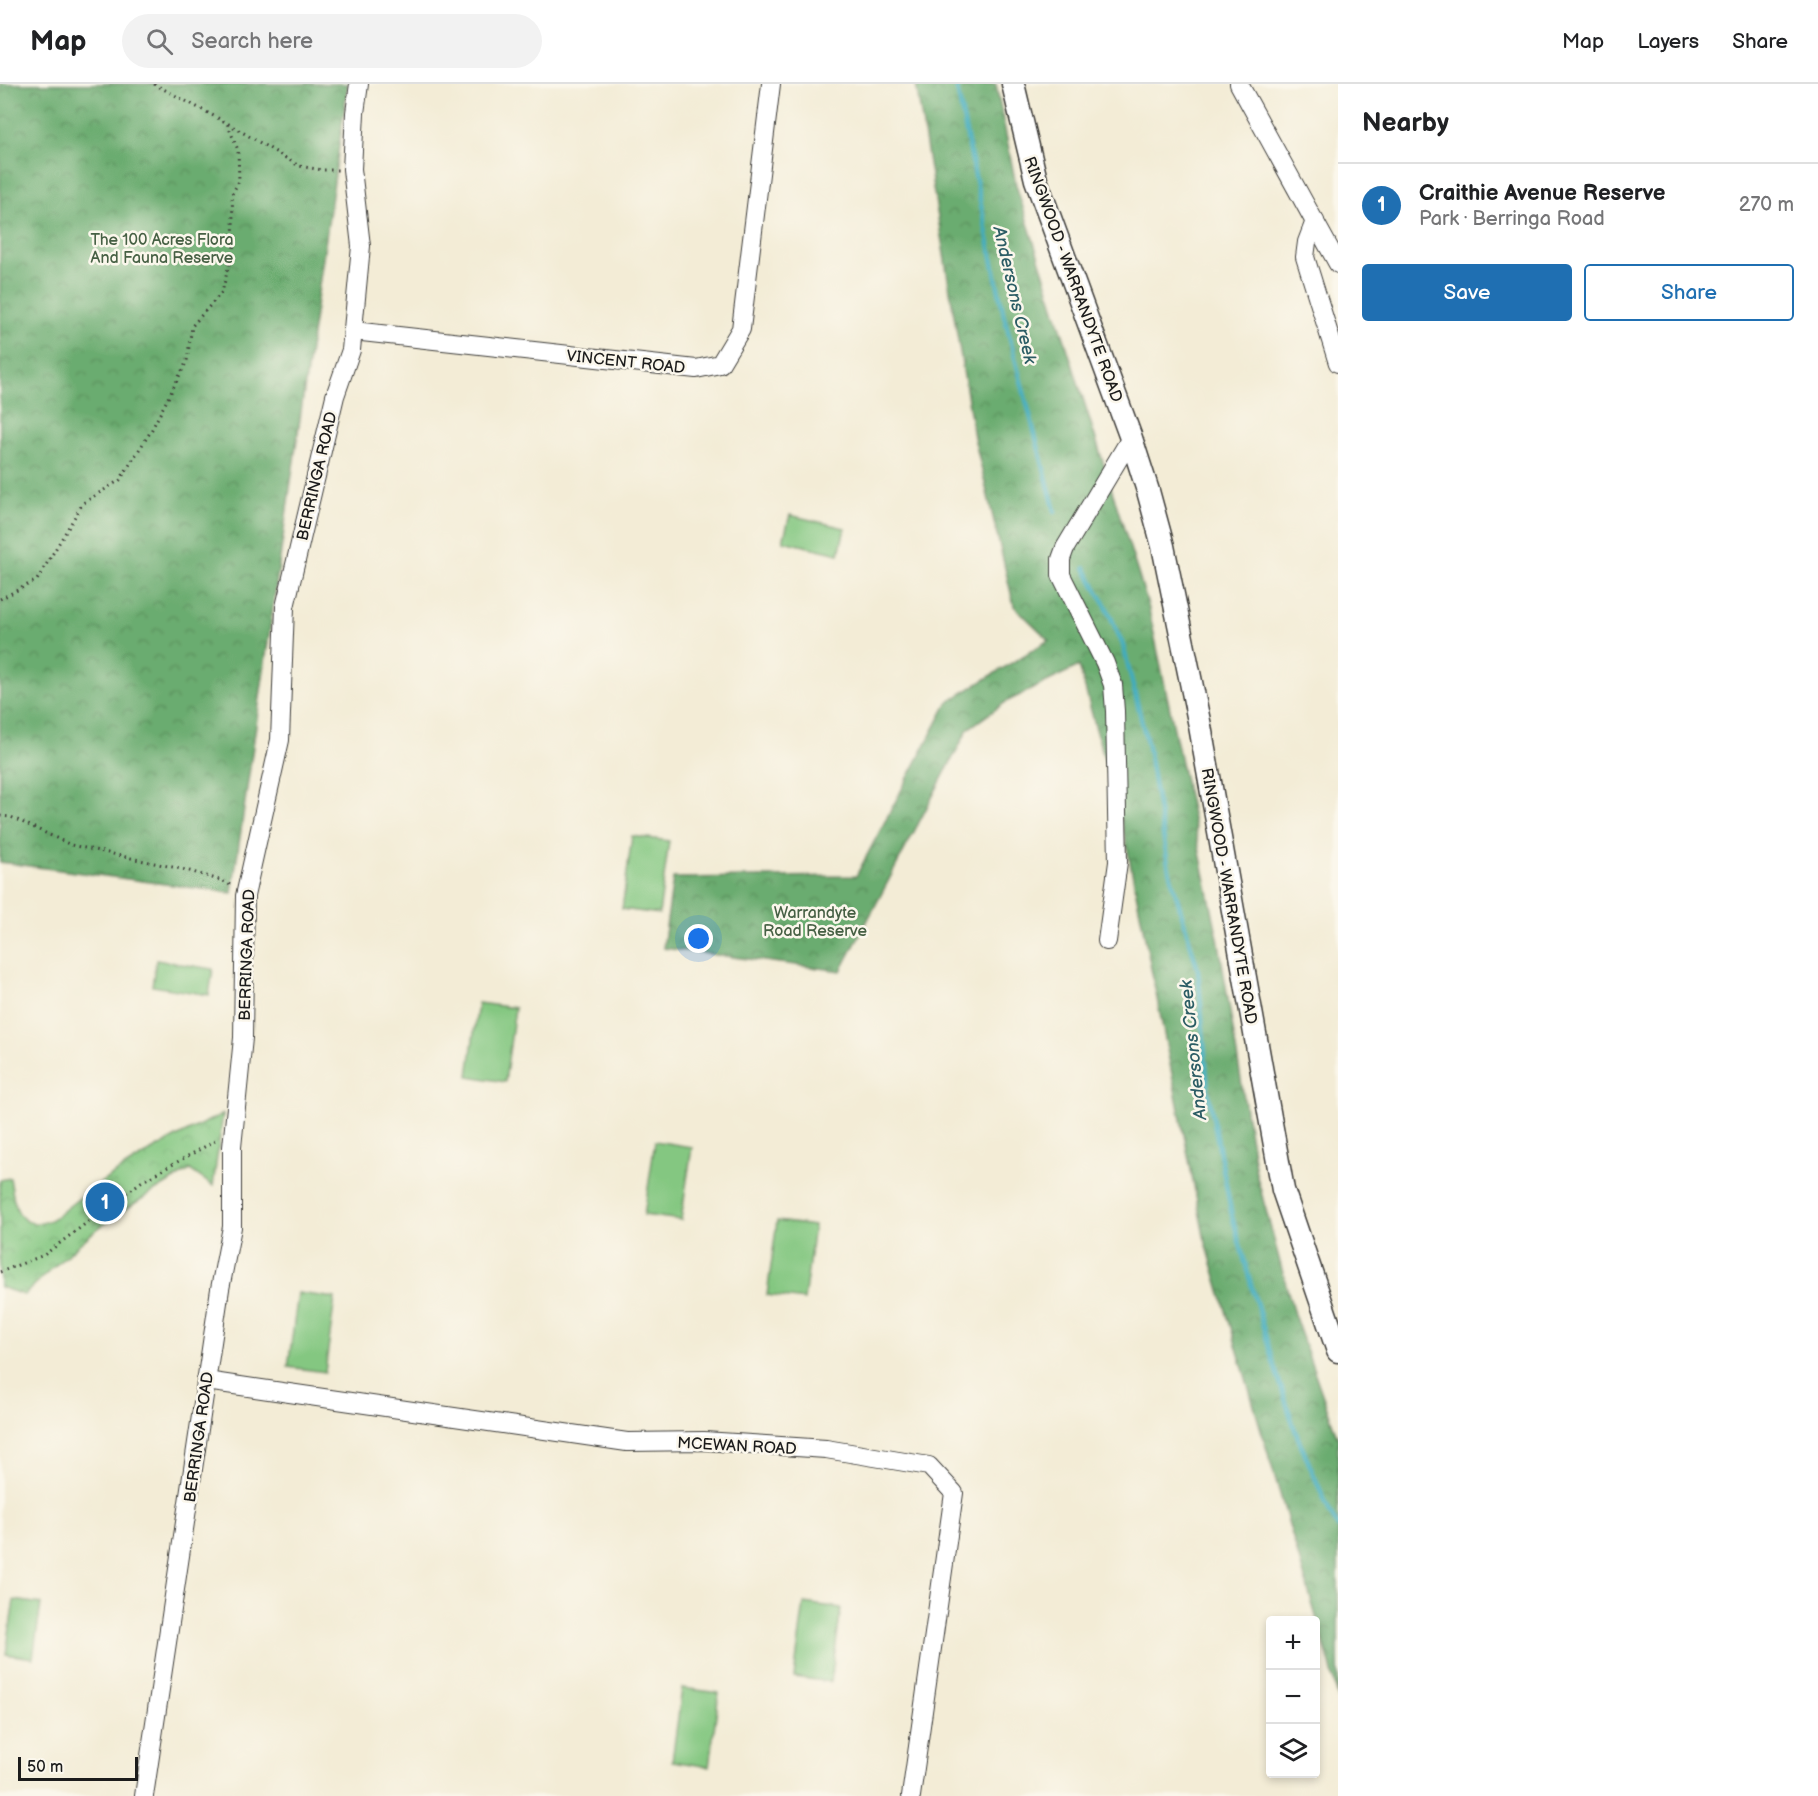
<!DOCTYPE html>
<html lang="en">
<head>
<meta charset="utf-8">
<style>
	:root { --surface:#fff; --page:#f2f2f2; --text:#202124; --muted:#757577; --line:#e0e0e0; --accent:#1f6fb2 }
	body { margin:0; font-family:"Balsamiq Sans",sans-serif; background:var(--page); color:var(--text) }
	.controls { position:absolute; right:18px; bottom:18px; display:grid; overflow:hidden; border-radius:6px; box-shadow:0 3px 9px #0003 }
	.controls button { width:54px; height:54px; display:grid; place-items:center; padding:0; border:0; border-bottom:2px solid var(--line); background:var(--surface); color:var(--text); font:30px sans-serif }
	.scale { position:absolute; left:18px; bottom:15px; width:120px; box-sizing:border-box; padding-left:6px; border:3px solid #1c1c1c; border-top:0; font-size:16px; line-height:21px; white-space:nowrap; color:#1c1c1c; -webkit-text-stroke:4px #fbf7ec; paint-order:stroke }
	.you { position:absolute; left:699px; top:855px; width:21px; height:21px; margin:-15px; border:4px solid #fff; border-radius:50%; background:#1a73e8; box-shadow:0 0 0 9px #1a73e833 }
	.badge { display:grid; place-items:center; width:39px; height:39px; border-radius:50%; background:var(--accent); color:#fff; font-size:20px; font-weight:700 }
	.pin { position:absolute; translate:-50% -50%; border:3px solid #fff; box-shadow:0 2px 6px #0006 }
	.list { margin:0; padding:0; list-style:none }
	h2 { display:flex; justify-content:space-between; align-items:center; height:78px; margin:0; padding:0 24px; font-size:26px }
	h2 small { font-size:20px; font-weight:400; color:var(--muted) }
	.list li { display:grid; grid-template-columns:39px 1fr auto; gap:18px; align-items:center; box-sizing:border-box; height:84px; padding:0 24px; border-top:2px solid var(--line) }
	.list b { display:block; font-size:22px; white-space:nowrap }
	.list p { margin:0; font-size:20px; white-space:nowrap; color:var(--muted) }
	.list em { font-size:20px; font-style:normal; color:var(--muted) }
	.actions { display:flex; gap:12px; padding:18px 24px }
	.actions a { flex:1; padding:14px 0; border:2px solid var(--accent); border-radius:6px; text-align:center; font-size:21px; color:var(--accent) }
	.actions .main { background:var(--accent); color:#fff }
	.icon { flex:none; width:33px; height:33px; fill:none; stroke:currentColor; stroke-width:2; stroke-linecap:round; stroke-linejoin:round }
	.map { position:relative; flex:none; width:1338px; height:1712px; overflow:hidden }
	header { display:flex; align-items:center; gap:36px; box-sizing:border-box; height:84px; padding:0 30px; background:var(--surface); border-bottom:2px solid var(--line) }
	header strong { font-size:28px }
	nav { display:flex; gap:33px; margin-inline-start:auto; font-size:21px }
	.search { width:420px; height:54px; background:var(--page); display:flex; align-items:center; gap:15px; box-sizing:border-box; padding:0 21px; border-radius:33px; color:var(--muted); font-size:22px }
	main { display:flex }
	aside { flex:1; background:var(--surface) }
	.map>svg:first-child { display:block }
</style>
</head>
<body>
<header>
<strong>Map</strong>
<div class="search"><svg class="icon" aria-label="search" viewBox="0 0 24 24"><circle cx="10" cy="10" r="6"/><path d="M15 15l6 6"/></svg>Search here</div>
<nav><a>Map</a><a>Layers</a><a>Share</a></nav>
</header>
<main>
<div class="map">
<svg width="1338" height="1712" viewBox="0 0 1338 1712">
	<defs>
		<pattern id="forest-crowns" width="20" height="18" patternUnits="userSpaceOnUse" patternTransform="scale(1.5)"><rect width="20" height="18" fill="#6bac6f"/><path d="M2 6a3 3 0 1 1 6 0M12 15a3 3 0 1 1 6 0" fill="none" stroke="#578b5a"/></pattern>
		<pattern id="park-crowns" width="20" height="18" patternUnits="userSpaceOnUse" patternTransform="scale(1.5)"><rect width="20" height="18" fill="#84c781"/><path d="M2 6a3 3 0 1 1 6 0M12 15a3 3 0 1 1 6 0" fill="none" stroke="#71aa6f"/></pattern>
	</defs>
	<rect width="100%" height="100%" fill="#fbf7ec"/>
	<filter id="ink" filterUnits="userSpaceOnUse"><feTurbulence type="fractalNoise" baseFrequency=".0167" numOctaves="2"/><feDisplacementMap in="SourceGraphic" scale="12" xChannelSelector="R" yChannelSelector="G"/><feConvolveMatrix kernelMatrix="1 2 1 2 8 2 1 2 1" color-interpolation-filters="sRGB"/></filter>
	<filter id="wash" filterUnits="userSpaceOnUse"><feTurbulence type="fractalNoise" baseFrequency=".008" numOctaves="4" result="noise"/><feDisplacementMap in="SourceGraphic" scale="24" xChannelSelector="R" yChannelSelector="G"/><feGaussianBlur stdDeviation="1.35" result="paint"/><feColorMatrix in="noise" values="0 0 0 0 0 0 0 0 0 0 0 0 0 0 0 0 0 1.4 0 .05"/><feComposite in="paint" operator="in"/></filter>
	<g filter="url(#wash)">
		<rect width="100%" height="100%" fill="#f3ecd6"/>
		<!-- forest -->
		<g fill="url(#forest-crowns)" stroke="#446446" stroke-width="1.5">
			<polygon points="0,0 348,0 232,809 0,778"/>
			<polygon points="916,0 996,0 1016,101 1148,521 1219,859 1256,1089 1294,1230 1338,1355 1338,1615 1330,1580 1204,1152 1125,753 1079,582 1006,618 968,645 841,887 663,864 673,794 856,792 948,618 1049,556 1014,522 974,353"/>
		</g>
		<!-- park -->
		<path fill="url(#park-crowns)" stroke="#50724e" stroke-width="1.5" d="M223,1030l-10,72 -23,-16c-31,18 -62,36 -90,57 -27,21 -52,45 -76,68l-24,-8v-107l10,-2c3,15 4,43 23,45 17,3 31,-14 44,-23 46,-35 94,-62 146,-86z"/>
		<!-- garden -->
		<g fill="#84c781" stroke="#50724e" stroke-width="1.5">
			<polygon points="790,431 845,444 839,470 783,457"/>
			<polygon points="632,752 669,757 659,830 622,825"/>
			<polygon points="156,876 213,885 209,911 152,902"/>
			<polygon points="478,919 515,924 505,998 468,992"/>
			<polygon points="655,1057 692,1063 681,1136 644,1131"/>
			<polygon points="777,1137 814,1142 804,1216 767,1211"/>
			<polygon points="298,1209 335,1214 325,1288 288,1283"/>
			<polygon points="14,1516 41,1520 33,1574 6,1570"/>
			<polygon points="804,1519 841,1524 831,1598 794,1593"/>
			<polygon points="682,1604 719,1609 709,1683 672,1677"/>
		</g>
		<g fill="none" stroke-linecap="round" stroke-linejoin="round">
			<!-- stream -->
			<g stroke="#3facbe" stroke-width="4.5">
				<polyline points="956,0 1004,232 1055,427"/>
				<polyline points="1085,484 1106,522 1123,561 1148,663 1169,786 1198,886 1208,1007 1232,1132 1272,1275 1296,1349 1331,1431 1338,1443"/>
			</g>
		</g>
	</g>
	<g filter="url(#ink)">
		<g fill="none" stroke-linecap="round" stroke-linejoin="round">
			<!-- minor casing -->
			<g stroke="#3c3b38" stroke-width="20">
				<g id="minor">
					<polyline points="1239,0 1338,180"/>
					<polyline points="1315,137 1307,158 1305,173 1338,279"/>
					<polyline points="353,247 696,285 720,280 741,245 771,0"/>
					<polyline points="1107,857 1118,778 1115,627 1113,601 1105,579 1061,491 1061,475 1065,464 1131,354"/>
					<polyline points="206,1297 627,1358 704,1357 826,1365 929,1382 954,1409 911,1712"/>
					<polyline points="144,1712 220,1205 232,1143 232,1063 243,954 245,812 280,656 285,523 335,312 351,266 361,162 352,85 355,29 359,0"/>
				</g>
			</g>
			<!-- major casing -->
			<g stroke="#3c3b38" stroke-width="25">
				<polyline id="major" points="1013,0 1036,96 1131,354 1148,407 1163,462 1200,642 1283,1106 1338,1267"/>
			</g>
			<!-- path -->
			<g stroke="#3c3b38" stroke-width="3" stroke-dasharray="1.5 4.5" stroke-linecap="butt">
				<polyline points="154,0 227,39 299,82 323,86 338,86"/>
				<polyline points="0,515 37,496 83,419 120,396 151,347 187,277 192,242 222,208 234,161 232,110 239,97 238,66 227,39"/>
				<polyline points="0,732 11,733 71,761 186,786 226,798 230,801"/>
				<polyline points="0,1188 44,1171 141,1098 215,1057"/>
			</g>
			<!-- minor -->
			<use href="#minor" stroke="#fff" stroke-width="18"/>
			<!-- major -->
			<use href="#major" stroke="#fff" stroke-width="22"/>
		</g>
	</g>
	<g text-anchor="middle" stroke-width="5" stroke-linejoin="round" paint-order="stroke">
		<!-- park labels -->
		<g font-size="16" fill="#466044" stroke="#fbf7ec">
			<text x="162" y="161">The 100 Acres Flora<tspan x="162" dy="18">And Fauna Reserve</tspan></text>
			<text x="815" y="834">Warrandyte<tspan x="815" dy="18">Road Reserve</tspan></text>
		</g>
		<!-- street labels -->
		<g font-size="16" fill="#1c1c1c" stroke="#fbf7ec">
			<text transform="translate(1074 195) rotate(70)" y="6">RINGWOOD - WARRANDYTE ROAD</text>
			<text transform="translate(626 277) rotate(6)" y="6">VINCENT ROAD</text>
			<text transform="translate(316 392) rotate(-77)" y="6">BERRINGA ROAD</text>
			<text transform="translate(1230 812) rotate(80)" y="6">RINGWOOD - WARRANDYTE ROAD</text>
			<text transform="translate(246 871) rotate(-88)" y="6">BERRINGA ROAD</text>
			<text transform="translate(198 1353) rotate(-82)" y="6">BERRINGA ROAD</text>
			<text transform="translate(737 1361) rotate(3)" y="6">MCEWAN ROAD</text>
		</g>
		<!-- water labels -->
		<g font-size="18" font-style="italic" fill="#2c5d65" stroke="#fbf7ec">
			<text transform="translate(1015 211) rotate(77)" y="6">Andersons Creek</text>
			<text transform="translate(1193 966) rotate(-96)" y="6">Andersons Creek</text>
		</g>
	</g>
</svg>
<div class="controls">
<button>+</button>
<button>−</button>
<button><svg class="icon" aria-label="layers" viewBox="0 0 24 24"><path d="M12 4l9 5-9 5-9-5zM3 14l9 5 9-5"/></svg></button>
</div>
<div class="scale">50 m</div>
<div class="you"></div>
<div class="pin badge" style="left:105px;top:1118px">1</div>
</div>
<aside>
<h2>Nearby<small></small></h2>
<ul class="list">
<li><span class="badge">1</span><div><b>Craithie Avenue Reserve</b><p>Park · Berringa Road</p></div><em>270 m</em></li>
</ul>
<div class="actions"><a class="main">Save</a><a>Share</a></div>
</aside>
</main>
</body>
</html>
